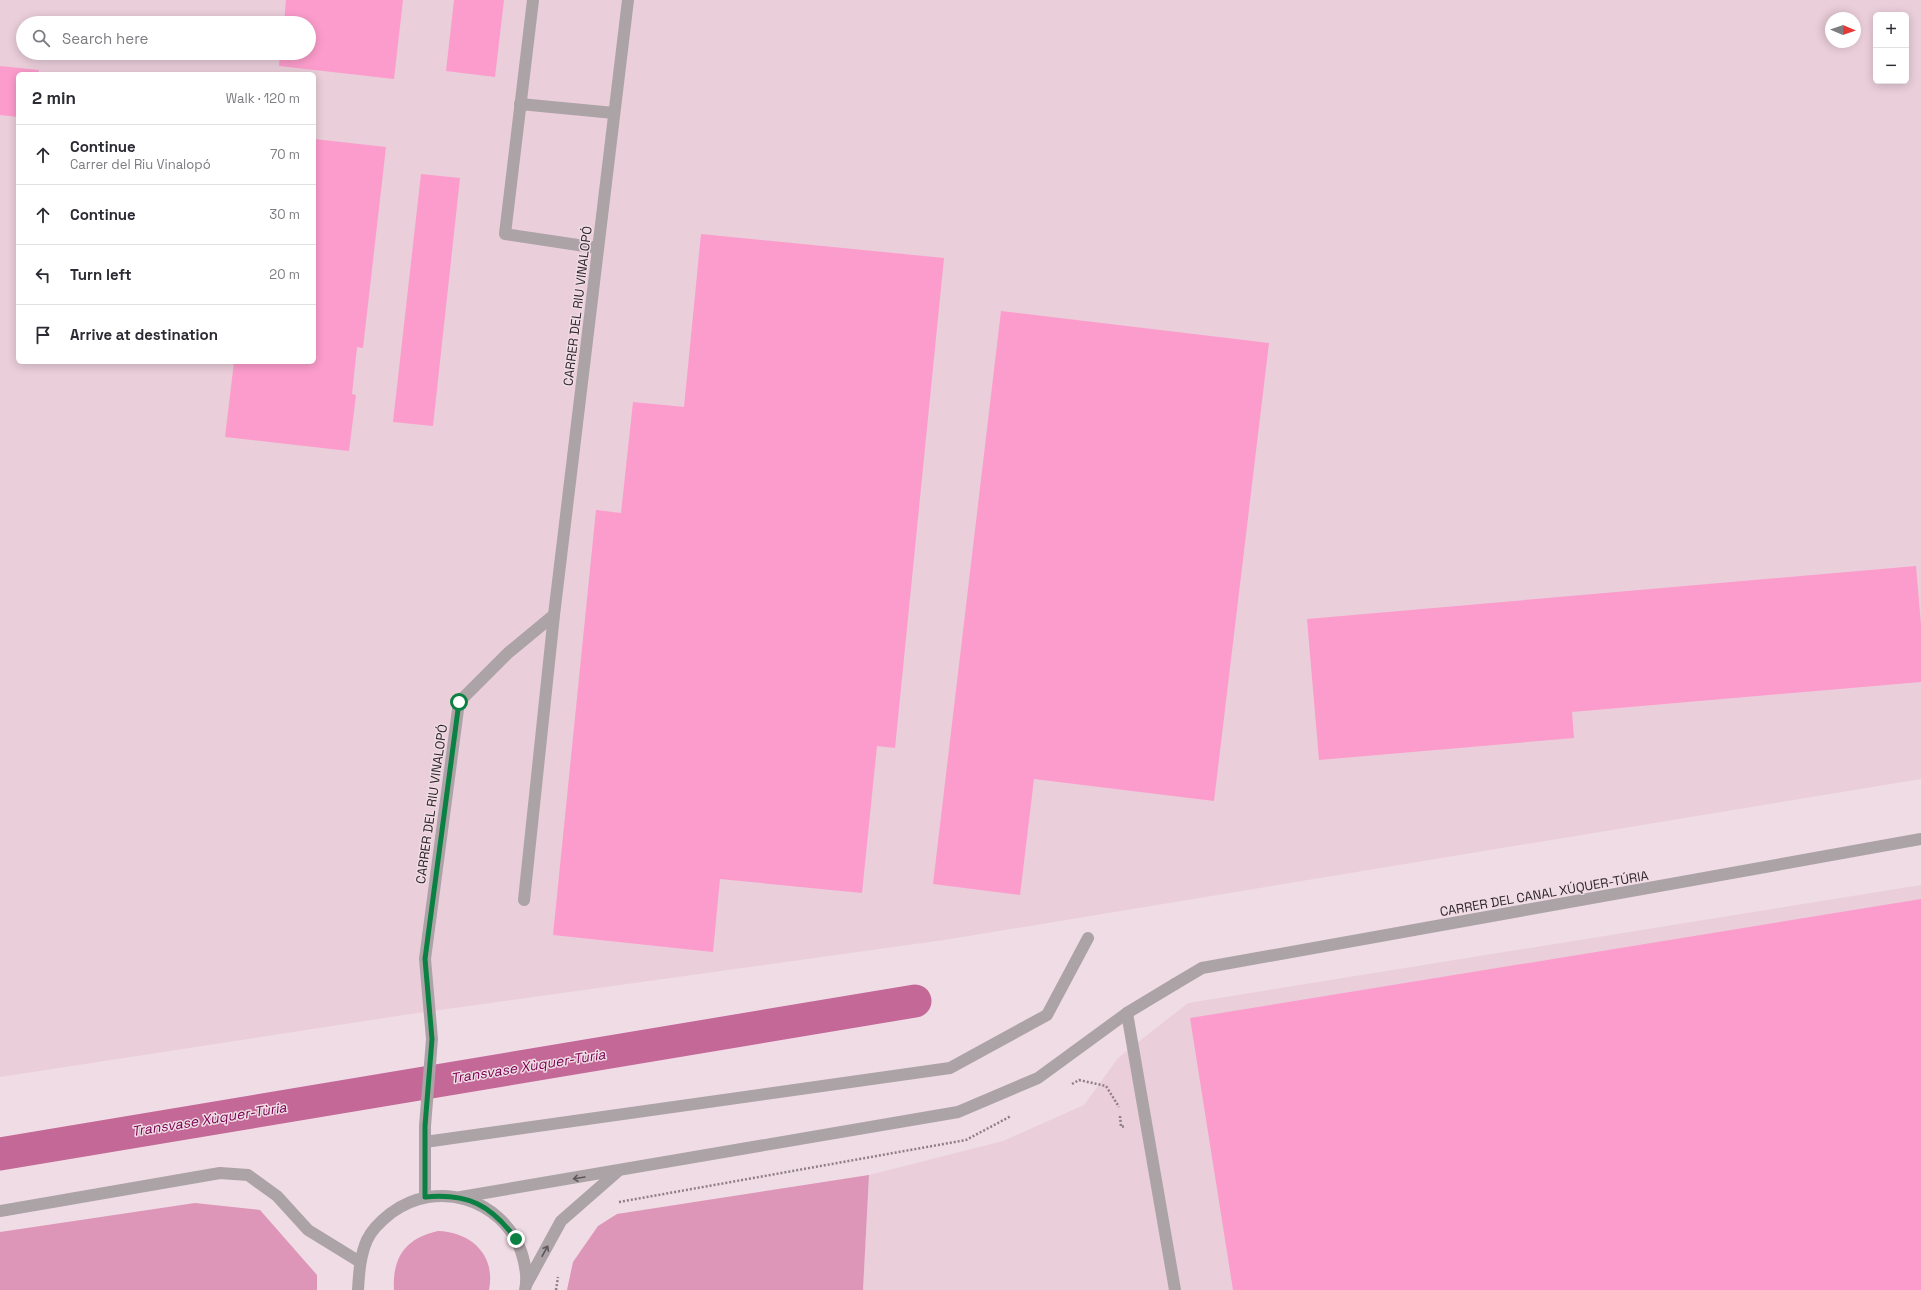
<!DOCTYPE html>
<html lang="en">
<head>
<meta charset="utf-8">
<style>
	:root { --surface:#fff; --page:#f7f7f7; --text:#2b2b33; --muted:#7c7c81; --line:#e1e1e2 }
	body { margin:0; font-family:"Space Grotesk",sans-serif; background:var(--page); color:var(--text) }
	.controls { position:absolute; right:12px; top:12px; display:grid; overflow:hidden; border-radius:6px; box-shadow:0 2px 10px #0003 }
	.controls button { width:36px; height:36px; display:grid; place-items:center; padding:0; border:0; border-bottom:1px solid var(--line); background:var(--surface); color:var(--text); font:20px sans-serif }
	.compass { position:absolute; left:1825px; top:12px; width:36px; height:36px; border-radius:50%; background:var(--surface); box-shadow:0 2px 10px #0003; rotate:92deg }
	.stop { position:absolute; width:12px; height:12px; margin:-9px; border:3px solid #0b8043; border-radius:50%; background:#fff }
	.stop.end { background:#0b8043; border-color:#fff; box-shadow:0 1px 4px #0008 }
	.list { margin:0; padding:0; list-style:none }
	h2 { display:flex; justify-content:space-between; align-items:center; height:52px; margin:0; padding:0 16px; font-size:17px }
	h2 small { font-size:13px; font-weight:400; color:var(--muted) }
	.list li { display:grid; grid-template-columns:26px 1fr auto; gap:12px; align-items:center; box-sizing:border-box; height:60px; padding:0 16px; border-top:1px solid var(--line) }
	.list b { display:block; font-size:15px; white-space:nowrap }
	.list p { margin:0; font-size:13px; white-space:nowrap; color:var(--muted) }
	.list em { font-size:13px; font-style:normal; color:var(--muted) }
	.icon { flex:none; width:22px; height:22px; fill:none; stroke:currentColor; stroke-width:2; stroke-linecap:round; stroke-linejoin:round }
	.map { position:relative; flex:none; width:1921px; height:1290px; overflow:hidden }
	.search { position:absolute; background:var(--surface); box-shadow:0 2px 10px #0003; left:16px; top:16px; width:300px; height:44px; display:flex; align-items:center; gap:10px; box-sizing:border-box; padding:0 14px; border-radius:22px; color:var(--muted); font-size:15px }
	.panel { position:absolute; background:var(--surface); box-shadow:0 2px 10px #0003; left:16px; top:72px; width:300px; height:292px; border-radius:6px }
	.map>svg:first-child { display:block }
</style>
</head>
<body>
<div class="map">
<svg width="1921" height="1290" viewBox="0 0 1921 1290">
	<rect width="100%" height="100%" fill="#f0dce4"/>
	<!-- built -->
	<g fill="#eaceda" fill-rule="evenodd">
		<path d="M0,0h1921v779l-977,161 -540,75 -404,62zM1876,15h30v66h-30zM1831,18h24v24h-24zM23,23h286v30h-286zM18,74h296v288h-296z"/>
		<polygon points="1921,885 1921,1290 863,1290 869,1175 1003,1141 1084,1105 1118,1058 1188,1003"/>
	</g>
	<!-- green -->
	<g fill="#dd95b8">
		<polygon points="869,1175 863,1290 567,1290 573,1262 598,1226 617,1214"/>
		<polygon points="195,1203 260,1210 317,1275 317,1290 0,1290 0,1232"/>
		<path d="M438,1231c33,1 58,24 51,59h-95c-2,-33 12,-52 44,-59z"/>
	</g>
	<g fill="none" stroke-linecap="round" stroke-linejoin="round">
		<!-- canal -->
		<polyline stroke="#c36897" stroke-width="33" points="0,1154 915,1001"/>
	</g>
	<!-- building -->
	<g fill="#fc9ccc">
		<polygon points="286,0 403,0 394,79 279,66 280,53 309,53 309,23 284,23"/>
		<polygon points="454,0 504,0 495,77 446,71"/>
		<polygon points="0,66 39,70 38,74 18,74 18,117 0,115"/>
		<polygon points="314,139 386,147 363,348 357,347 352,394 356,395 349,451 225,437 234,362 314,362"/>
		<polygon points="421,174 460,178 433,426 393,422"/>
		<polygon points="701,234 944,258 895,748 877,746 862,893 720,879 713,952 553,935 596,510 621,513 633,402 684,407"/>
		<polygon points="1001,311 1269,343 1214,801 1034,779 1020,895 933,884"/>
		<polygon points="1916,566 1921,625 1921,682 1572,712 1574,738 1319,760 1307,619"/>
		<polygon points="1921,899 1921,1290 1233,1290 1190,1018"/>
	</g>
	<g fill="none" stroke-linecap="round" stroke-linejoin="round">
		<!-- path -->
		<g stroke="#8d7f85" stroke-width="2.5" stroke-dasharray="2 2" stroke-linecap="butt">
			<polyline points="1072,1084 1079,1080 1106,1086 1119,1107"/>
			<polyline points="1120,1116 1121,1127 1125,1126"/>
			<polyline points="619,1202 966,1140 1011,1116"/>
			<polyline points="556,1290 558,1277"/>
		</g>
		<!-- lane -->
		<g stroke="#aca3a7" stroke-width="12">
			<polyline points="533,0 505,234 598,248"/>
			<polyline points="520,104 614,113"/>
			<polyline points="1127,1013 1175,1290"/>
			<polyline points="425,1142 950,1068 1047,1015 1088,938"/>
			<polyline points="425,1197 425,1126 432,1039 425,959 459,702 508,653 554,615"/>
			<polyline points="461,1197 958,1112 1038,1078 1127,1013 1175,984"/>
			<polyline points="526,1285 561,1221 617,1172"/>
		</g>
		<!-- street -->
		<g stroke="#aca3a7" stroke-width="12">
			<polyline points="524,900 554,615 628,0"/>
			<polyline points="1175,984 1202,968 1921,839"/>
			<polyline points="0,1211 220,1173 248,1175 277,1196 308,1230 360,1262"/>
			<path d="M358,1290c1,-17 2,-34 9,-50 5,-11 15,-20 24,-27 46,-34 110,-15 130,38 4,12 7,26 4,39"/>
		</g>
	</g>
	<!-- one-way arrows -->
	<defs><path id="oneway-shaft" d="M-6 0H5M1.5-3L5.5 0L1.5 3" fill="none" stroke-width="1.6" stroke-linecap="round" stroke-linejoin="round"/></defs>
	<g stroke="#60575b">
		<use href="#oneway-shaft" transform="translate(579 1178) rotate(171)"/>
		<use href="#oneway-shaft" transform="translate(545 1251) rotate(-61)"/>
	</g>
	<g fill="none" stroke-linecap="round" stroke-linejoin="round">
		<!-- route -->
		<path stroke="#0b8043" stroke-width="5" d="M459,702l-34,257 7,80 -7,87v71c43,-4 66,8 91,42"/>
	</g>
	<g text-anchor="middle" stroke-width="3" stroke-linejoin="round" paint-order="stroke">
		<!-- street labels -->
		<g font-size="13" fill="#2d2529" stroke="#f0dce4">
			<text transform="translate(577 306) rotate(-83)" y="5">CARRER DEL RIU VINALOPÓ</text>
			<text transform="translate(431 804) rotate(-82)" y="5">CARRER DEL RIU VINALOPÓ</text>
			<text transform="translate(1544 893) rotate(-10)" y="5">CARRER DEL CANAL XÚQUER-TÚRIA</text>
		</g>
		<!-- water labels -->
		<g font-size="14" font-style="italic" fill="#78024f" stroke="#f0dce4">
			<text transform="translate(528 1066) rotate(-9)" y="5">Transvase Xùquer-Tùria</text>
			<text transform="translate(209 1119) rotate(-9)" y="5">Transvase Xùquer-Tùria</text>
		</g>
	</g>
</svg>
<div class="controls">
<button>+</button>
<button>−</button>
</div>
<svg class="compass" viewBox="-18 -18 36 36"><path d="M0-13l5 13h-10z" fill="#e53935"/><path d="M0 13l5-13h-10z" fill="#7c7c81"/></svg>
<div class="stop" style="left:459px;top:702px"></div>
<div class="stop end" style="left:516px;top:1239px"></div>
<div class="search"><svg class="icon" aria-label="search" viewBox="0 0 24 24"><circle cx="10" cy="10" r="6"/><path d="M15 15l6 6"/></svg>Search here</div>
<section class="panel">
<h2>2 min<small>Walk · 120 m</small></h2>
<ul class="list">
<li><svg class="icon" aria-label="ahead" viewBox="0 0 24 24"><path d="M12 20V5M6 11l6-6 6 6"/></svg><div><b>Continue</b><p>Carrer del Riu Vinalopó</p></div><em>70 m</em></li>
<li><svg class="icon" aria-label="ahead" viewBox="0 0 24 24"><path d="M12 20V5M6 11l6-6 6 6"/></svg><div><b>Continue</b></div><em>30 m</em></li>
<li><svg class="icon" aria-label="left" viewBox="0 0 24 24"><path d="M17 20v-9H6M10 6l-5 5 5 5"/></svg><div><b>Turn left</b></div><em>20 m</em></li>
<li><svg class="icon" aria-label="arrive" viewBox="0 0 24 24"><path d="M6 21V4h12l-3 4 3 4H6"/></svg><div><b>Arrive at destination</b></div></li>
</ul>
</section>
</div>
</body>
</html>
